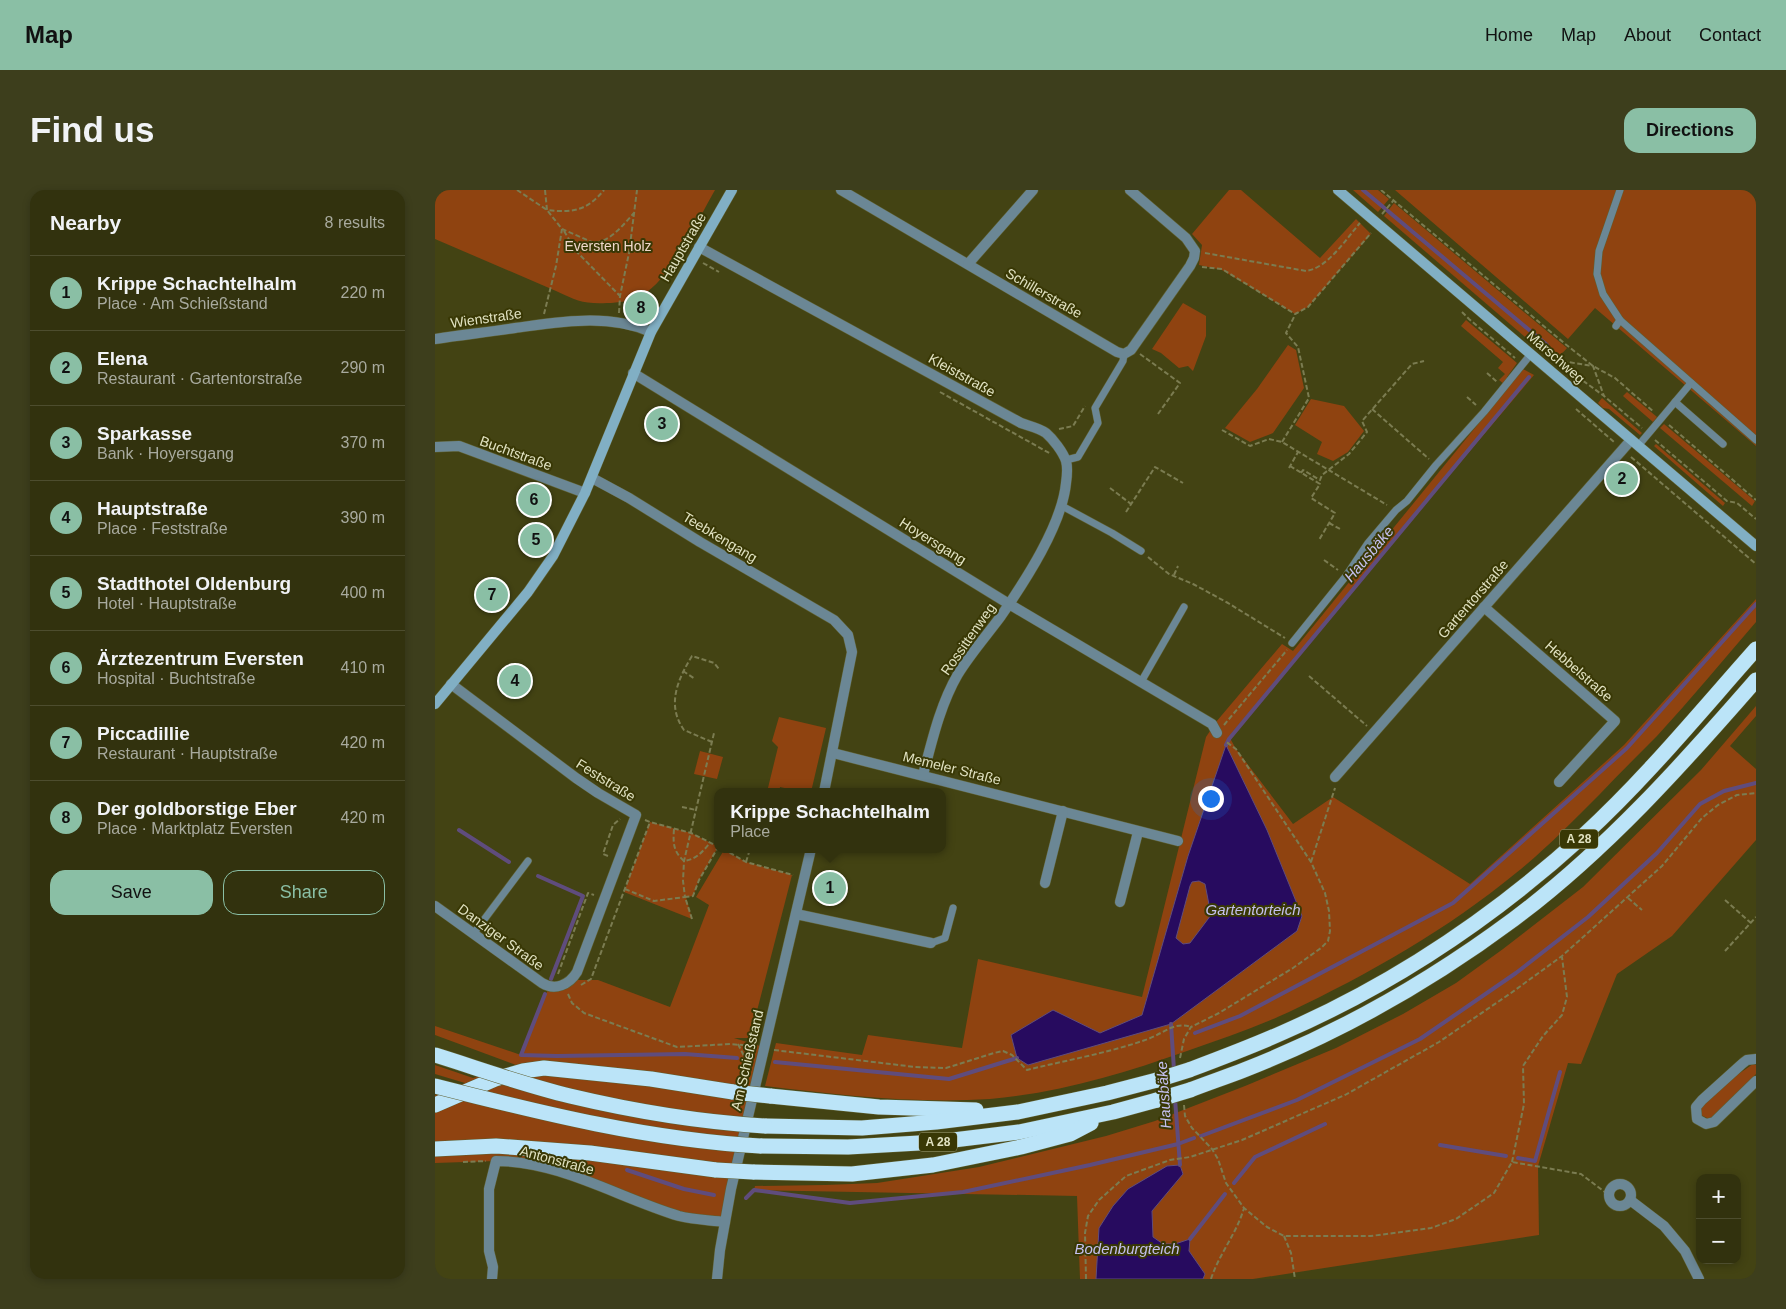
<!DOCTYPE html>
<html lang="en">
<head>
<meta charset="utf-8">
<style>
	:root { --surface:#32320e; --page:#3d3e1c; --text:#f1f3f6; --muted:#a8aa9e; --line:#4d4d2e; --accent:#8abfa5 }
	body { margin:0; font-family:Helvetica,sans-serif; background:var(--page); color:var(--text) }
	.controls { position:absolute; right:15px; bottom:15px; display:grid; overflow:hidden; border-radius:10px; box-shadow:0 2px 8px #0003 }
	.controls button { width:45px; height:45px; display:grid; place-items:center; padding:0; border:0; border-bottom:1px solid var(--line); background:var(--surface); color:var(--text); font:25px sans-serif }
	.you { position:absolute; left:775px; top:608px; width:18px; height:18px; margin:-12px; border:4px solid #fff; border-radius:50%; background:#1a73e8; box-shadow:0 0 0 8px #1a73e833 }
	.badge { display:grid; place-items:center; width:32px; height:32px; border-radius:50%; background:var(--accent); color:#111; font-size:16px; font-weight:700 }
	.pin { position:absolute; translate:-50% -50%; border:2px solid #fff; box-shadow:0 1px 5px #0006 }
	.popup { position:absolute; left:279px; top:598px; width:232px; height:65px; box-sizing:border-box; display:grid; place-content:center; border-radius:10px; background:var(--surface); filter:drop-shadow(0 1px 4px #0005); font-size:16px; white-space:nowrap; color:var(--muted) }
	.popup b { font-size:19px; color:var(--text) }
	.popup::after { content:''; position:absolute; left:50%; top:100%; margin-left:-10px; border:10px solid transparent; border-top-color:var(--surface) }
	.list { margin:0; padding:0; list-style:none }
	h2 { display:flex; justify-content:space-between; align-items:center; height:65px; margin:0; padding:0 20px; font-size:21px }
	h2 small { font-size:16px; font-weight:400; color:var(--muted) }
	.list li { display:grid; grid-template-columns:32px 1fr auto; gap:15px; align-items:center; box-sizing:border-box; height:75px; padding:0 20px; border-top:1px solid var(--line) }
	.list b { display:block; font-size:19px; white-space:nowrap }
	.list p { margin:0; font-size:16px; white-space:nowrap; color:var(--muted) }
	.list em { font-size:16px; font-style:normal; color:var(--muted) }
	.actions { display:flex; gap:10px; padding:15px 20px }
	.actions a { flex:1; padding:11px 0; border:1px solid var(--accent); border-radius:15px; text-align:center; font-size:18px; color:var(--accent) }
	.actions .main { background:var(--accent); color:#111 }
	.map { position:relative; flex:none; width:1321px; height:1089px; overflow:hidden; border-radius:15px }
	header { display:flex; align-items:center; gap:30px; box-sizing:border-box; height:70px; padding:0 25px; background:var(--accent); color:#111 }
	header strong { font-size:24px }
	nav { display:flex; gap:28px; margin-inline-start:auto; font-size:18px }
	.intro { display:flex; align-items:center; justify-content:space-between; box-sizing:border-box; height:120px; padding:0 30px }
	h1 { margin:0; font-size:35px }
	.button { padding:12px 22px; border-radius:15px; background:var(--accent); color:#111; font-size:18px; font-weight:700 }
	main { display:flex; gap:30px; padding:0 30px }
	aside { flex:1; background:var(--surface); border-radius:15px; box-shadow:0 2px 8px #0003 }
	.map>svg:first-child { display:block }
</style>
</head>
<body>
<header>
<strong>Map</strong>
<nav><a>Home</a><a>Map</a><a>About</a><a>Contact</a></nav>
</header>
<div class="intro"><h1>Find us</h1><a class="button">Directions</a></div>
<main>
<aside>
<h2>Nearby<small>8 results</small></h2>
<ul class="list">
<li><span class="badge">1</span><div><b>Krippe Schachtelhalm</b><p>Place · Am Schießstand</p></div><em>220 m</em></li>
<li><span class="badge">2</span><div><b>Elena</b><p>Restaurant · Gartentorstraße</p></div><em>290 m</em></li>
<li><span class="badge">3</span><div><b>Sparkasse</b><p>Bank · Hoyersgang</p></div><em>370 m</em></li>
<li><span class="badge">4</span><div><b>Hauptstraße</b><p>Place · Feststraße</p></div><em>390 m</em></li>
<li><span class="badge">5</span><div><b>Stadthotel Oldenburg</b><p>Hotel · Hauptstraße</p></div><em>400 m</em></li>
<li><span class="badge">6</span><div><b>Ärztezentrum Eversten</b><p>Hospital · Buchtstraße</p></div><em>410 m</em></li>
<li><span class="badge">7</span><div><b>Piccadillie</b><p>Restaurant · Hauptstraße</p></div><em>420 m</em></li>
<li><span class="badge">8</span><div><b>Der goldborstige Eber</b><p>Place · Marktplatz Eversten</p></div><em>420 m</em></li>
</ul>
<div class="actions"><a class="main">Save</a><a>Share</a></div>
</aside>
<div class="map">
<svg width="1321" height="1089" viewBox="0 0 1321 1089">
	<rect width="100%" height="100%" fill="#434313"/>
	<!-- green -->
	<g fill="#8f4310">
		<path d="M0,0h280c-18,31 -43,88 -74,106 -10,5 -23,7 -34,7 -23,1 -30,-2 -51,-12l-121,-52z"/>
		<polygon points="794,0 806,0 885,68 921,29 936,44 873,117 860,124 787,80 764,75 767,55 757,44"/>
		<polygon points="918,0 943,0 954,9 943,22"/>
		<polygon points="960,0 1321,0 1321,256 1160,118 1133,149"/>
		<path d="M959,13l173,145c-7,8 -10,10 -21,7l-162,-139z"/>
		<polygon points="748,113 771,126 771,146 758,181 753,176 744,178 726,163 717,159"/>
		<polygon points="1031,130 1082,173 1072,187 1072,191 1069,194 1064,190 1070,184 1063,178 1068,172 1026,136"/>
		<polygon points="853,155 861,160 869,198 838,243 815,252 790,238 822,199"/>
		<path d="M1088,179l11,6 -303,359v6l5,9 57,75 40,-27 137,87 154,-139 132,-146v23c-33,38 -65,77 -99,114 -19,19 -38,38 -57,58 -27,27 -54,55 -84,79 -68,56 -147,101 -227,139 -33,15 -68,27 -102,39 -65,23 -128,42 -197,48 -75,5 -150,-4 -225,-13l11,-43 86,12 6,-20 94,13 16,-89 164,38 64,-260 10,-15 66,-78 11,7z"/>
		<polygon points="1192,202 1222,227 1218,232 1188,206"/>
		<polygon points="1167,208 1207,243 1205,245 1174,219 1168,218 1163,213"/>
		<polygon points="876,209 909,216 929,241 913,262 898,271 882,264 887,252 860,235"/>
		<polygon points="1229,234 1320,311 1317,316 1225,238"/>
		<polygon points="1221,254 1290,313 1288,316 1219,256"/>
		<polygon points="1321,516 1321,526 1295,556 1321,579 1321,650 1237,746 1182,784 1146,874 1133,873 1103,976 1104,1045 818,1089 645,1089 642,1006 319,1000 320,996 390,995 442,993 544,977 671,946 720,931 810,896 901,858 968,824 1021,793 1068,759 1148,697 1266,580"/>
		<polygon points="344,527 391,538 376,602 367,602 345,597 344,602 332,602 343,557 337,551"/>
		<polygon points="265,561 288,567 282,589 259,584"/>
		<polygon points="215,632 256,643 282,656 282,659 264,690 258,706 251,707 257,729 189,702"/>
		<polygon points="289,660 311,672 357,685 315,848 299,848 328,857 290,1032 246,1026 152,991 61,971 0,973 0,905 30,893 0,884 0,875 38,888 81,875 0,845 0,836 86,865 114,797 137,790 163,790 235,817 274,715 261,707"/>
		<path d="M1318,874l3,1v9c-14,15 -28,35 -47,45l-8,-4 -1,-5c9,-18 36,-34 53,-46z"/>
	</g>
	<!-- water -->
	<g fill="#270b5f" stroke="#5f4c7d" fill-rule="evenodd">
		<path d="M791,555l41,85 35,86 -5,15 -126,93 -143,41 -11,-7 -6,-23 42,-25 47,23 42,-18 46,-159zM764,691l6,3 6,31 -21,28 -7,1 -7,-6 14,-52 2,-4z"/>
		<polygon points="745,975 748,984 717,1021 718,1047 728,1054 740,1054 755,1049 754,1061 770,1084 768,1089 661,1089 664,1038 678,1016 693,999 732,976"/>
	</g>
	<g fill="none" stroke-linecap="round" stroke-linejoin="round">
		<!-- stream -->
		<g stroke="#5f4c7d" stroke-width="4">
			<polyline points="928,0 1112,155"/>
			<polyline points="791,555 794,549 1094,187"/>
			<polyline points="24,640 74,672"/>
			<polyline points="103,686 148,706 116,789"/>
			<polyline points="110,804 86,865 122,866 250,864 302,868"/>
			<polyline points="736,834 739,880"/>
			<polyline points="760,843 805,826 1018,713 1192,558 1321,414"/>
			<polyline points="340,872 514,889 582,868"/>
			<polyline points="740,909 745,975"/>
			<polyline points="766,946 862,910 985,849 1081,783 1153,727 1222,663 1265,614 1289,601 1321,593"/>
			<polyline points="1005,955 1071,966"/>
			<polyline points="1083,968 1100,971 1125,882"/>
			<polyline points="192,980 249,999 279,1005"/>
			<polyline points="799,993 820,967 890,934"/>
			<polyline points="311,1008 319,1000 415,1013 528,1002 655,975 743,954 759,948"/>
			<polyline points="755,1049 790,1004"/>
		</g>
		<!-- lane casing -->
		<g stroke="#5f6032" stroke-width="8">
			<g id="lane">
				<polyline points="1185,0 1164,61 1162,84 1168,104 1185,130"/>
				<polyline points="1181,136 1185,130 1321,250"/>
				<polyline points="1240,212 1288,254"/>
				<polyline points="1203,256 1256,193"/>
				<polyline points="631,270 643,267 663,233 660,218 688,171 689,164"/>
				<polyline points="627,316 677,343 706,361"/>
				<polyline points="857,453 911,386 933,353 961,320 972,311 1001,275 1049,222 1096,164"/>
				<polyline points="706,492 749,417"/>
				<polyline points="39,743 93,671"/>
				<polyline points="496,753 510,748 518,718"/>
			</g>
		</g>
		<!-- street casing -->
		<g stroke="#5f6032" stroke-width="11">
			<g id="street">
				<polyline points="406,0 682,162 689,164 696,160 755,76 759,68 760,61 751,48 695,0"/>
				<path d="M264,57l322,176c8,3 18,5 25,10 7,6 17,19 20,28 2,7 1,15 0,22 -4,42 -41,98 -65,133 -14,19 -30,37 -43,58 -18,31 -26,67 -35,101"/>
				<polyline points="533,74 598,0"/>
				<path d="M0,149c27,-4 53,-7 80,-11 45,-6 93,-15 136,4"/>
				<polyline points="198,183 574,414 777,534 782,543"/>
				<polyline points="0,257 24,256 150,303"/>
				<polyline points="157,288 194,308 265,352 399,430 413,445 417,462 389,602"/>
				<polyline points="1049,417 1180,531 1124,592"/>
				<polyline points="398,563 743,651"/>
				<polyline points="900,587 1196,250"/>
				<polyline points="610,693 628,621"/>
				<polyline points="685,712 703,642"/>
				<path d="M0,716l107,77c13,8 27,2 35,-11l59,-157 -38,-22 -22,-15 -125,-94"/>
				<polyline points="361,724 496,753"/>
				<polyline points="1321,869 1312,870 1308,873 1267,910 1261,917 1262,929 1271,934 1279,932 1321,891"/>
				<circle cx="1185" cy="1005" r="11"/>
				<polyline points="1195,1010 1229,1036 1250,1061 1264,1089"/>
				<path d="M57,1089l1,-12 -4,-16v-62l7,-28c64,0 123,37 183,55 15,4 31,4 46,6"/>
				<polyline points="282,1089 285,1060 296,999 376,659"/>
			</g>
		</g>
		<!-- secondary casing -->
		<g stroke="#5f6032" stroke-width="11">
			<g id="secondary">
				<polyline points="903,0 1321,356"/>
				<polyline points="0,514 93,402 118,366 150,303 216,142 297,0"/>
			</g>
		</g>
		<!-- highway casing -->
		<g stroke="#5f6032" stroke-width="16">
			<g id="highway">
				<path d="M754,880c32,-12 64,-24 95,-38 110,-48 211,-116 300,-197 62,-57 116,-123 172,-186"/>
				<path d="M755,900c18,-7 36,-13 54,-20 95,-37 188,-90 270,-151 91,-68 168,-154 242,-239"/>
				<polyline points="335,906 444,917 541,920"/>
				<polyline points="0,915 60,889 88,881 109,878 216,889 298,902"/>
				<polyline points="330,936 427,938 501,932 583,922 672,903 722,890"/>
				<polyline points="325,956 413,957 502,952 584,942 678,922 722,910"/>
				<polyline points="0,959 61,956 155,963 281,980"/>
				<polyline points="318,982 417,984 498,975 586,957 635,944 656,933"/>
			</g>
		</g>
		<!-- path -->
		<g stroke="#7b7c51" stroke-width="2" stroke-dasharray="5 2.5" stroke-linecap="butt">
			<path d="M82,0l30,20 15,19 32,14c17,-2 29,-18 40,-30"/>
			<path d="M110,0l2,20c25,3 40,1 57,-20"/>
			<polyline points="946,0 1129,153 1158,176 1180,188 1219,222"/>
			<polyline points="947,24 958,11"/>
			<polyline points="129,41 141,61 185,106"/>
			<path d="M770,63l101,18c22,-3 40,-32 54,-48"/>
			<polyline points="268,73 284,82"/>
			<polyline points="767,77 787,79 860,124 873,117 936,43"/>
			<polyline points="1027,122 1034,129 1080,168"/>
			<polyline points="184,123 185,106 194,63 202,0"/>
			<polyline points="109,124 121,76 127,39"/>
			<polyline points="705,164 745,193 723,224"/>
			<polyline points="1120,170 1158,176 1169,206"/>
			<polyline points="1136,182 1169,206 1207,238"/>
			<polyline points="1052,183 1062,192"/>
			<polyline points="505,202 616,264"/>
			<polyline points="1032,207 1041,215"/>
			<polyline points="937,219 994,269"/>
			<polyline points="1141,219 1179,252"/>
			<polyline points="1234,235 1321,310"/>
			<polyline points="624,239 638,236 650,216"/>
			<polyline points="787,240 815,256 834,249 847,252 952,315"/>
			<polyline points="1220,250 1292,311 1302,313 1321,329"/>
			<polyline points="847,252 874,208 863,157 851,143 860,125"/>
			<polyline points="1196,267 1321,374"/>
			<polyline points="855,276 885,294 876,308 900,323 884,350"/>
			<polyline points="854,278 863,262"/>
			<polyline points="866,283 868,280 885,290 887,285 914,264 932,242 927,231 977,174 989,171"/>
			<polyline points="675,298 696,314"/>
			<polyline points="691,322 720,277 748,293"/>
			<polyline points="894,333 905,339"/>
			<polyline points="713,367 734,384 758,394 793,413 850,448"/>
			<polyline points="889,370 903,380"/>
			<polyline points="739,385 743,376"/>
			<polyline points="248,481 260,489"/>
			<polyline points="874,486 932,536"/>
			<polyline points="789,535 852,460"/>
			<path d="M277,552l-28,-12c-18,-25 -6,-51 8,-74l22,7 5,6"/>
			<polyline points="247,617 261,620"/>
			<polyline points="210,630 215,632 256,643 282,656"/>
			<path d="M239,639c-1,14 -1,22 10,32 13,-2 18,-9 26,-18"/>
			<polyline points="288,659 311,672 358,685"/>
			<polyline points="173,666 168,664 178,635 185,629"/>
			<polyline points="311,672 315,659"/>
			<polyline points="876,672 900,598"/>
			<polyline points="190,699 219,711 250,707 248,691 249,671 279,543"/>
			<polyline points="1193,708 1207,720"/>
			<polyline points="1290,710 1316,733"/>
			<polyline points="257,729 250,707 258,706 264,690 282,659"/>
			<polyline points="1290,761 1321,727"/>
			<polyline points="123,784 153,703 159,705"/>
			<polyline points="146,795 156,789 215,632"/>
			<polyline points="133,804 137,813 149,823 242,857 295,854 318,856"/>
			<polyline points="303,854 310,868"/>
			<path d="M339,860l141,17 31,1 48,-15 9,-2 9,4 15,15c40,-10 82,-17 121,-31 16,-6 27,-18 43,-12"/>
			<polyline points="745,868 749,849 756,837 784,823 858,778 886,758 893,751 895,741 894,721 890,703 876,672 801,559 790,551"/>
			<polyline points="749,915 750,926 757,938 777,959 783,969 791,993 809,1018 832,1037 849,1046 936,1046 996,1038 1021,1029 1059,1003 1077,972 1146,984 1175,1006"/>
			<polyline points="28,972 51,971"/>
			<polyline points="1077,972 1089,914 1088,876 1108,846 1127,825 1132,807 1127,767"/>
			<polyline points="849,1046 856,1063 860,1089"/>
			<polyline points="651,1089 650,1043 653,1026 664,1010 691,986 735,970 755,967 807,950 910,905 1004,852 1076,803 1127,766 1227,676 1267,628 1283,615 1302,605 1321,603"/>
			<path d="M776,1089c8,-25 26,-46 33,-71"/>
		</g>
		<!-- lane -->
		<use href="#lane" stroke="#6b8795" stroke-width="7"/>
		<!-- street -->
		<use href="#street" stroke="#6b8795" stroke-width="10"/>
		<!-- secondary -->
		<use href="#secondary" stroke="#81afc4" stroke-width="10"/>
		<!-- highway -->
		<use href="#highway" stroke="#bbe4f8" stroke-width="15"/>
		<!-- highway-bridge casing -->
		<g stroke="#5f6032" stroke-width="16" stroke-linecap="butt">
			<g id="highway-bridge">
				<path d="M0,865c45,14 89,30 135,41 63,15 129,26 195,30"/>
				<polyline points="722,890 754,880"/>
				<path d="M0,896c106,27 215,54 325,60"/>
				<polyline points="298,902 335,906"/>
				<polyline points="722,910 755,900"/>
				<polyline points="281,980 318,982"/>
			</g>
		</g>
		<!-- highway-bridge -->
		<use href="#highway-bridge" stroke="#bbe4f8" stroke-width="15"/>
	</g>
	<g text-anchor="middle" stroke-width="4" stroke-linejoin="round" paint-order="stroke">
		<!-- shield labels -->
		<g fill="#393805" stroke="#afaf89" stroke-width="1">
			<rect x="1125" y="639.5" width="38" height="19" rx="4"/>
			<rect x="484" y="942.5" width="38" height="19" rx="4"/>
		</g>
		<g font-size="12" font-weight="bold" fill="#e1e2c2">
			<text x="1144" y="653">A 28</text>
			<text x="503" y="956">A 28</text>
		</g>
		<!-- park labels -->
		<g font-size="14" fill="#f0d8cb" stroke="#393805">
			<text x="173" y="61">Eversten Holz</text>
		</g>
		<!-- street labels -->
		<g font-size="14" fill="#e1e2c2" stroke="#393805">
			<text transform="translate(248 57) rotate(-60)" y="5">Hauptstraße</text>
			<text transform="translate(609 103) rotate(30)" y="5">Schillerstraße</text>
			<text transform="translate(51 128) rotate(-8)" y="5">Wienstraße</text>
			<text transform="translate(1121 167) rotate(41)" y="5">Marschweg</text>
			<text transform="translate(527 185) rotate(29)" y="5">Kleiststraße</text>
			<text transform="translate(81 263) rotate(20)" y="5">Buchtstraße</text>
			<text transform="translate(285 347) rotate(31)" y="5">Teebkengang</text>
			<text transform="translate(498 351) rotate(32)" y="5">Hoyersgang</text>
			<text transform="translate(1038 409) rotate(-49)" y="5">Gartentorstraße</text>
			<text transform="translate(533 449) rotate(-55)" y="5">Rossittenweg</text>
			<text transform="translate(1144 481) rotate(41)" y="5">Hebbelstraße</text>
			<text transform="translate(517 578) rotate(14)" y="5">Memeler Straße</text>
			<text transform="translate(171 590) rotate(32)" y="5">Feststraße</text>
			<text transform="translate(66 747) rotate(36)" y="5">Danziger Straße</text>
			<text transform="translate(312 870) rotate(-77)" y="5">Am Schießstand</text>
			<text transform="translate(122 970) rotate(15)" y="5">Antonstraße</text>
		</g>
		<!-- water labels -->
		<g font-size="15" font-style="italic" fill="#c4c0ef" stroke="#393805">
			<text transform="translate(934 364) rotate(-50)" y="5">Hausbäke</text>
			<text x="818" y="725">Gartentorteich</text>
			<text transform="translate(729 905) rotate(-94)" y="5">Hausbäke</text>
			<text x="692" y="1064">Bodenburgteich</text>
		</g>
	</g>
</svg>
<div class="controls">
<button>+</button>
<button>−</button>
</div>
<div class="you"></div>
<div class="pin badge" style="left:395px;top:698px">1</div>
<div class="popup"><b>Krippe Schachtelhalm</b>Place</div>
<div class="pin badge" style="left:1187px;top:289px">2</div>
<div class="pin badge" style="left:227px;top:234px">3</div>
<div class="pin badge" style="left:80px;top:491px">4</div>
<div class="pin badge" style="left:101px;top:350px">5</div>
<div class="pin badge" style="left:99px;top:310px">6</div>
<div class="pin badge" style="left:57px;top:405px">7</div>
<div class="pin badge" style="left:206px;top:118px">8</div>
</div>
</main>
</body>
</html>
